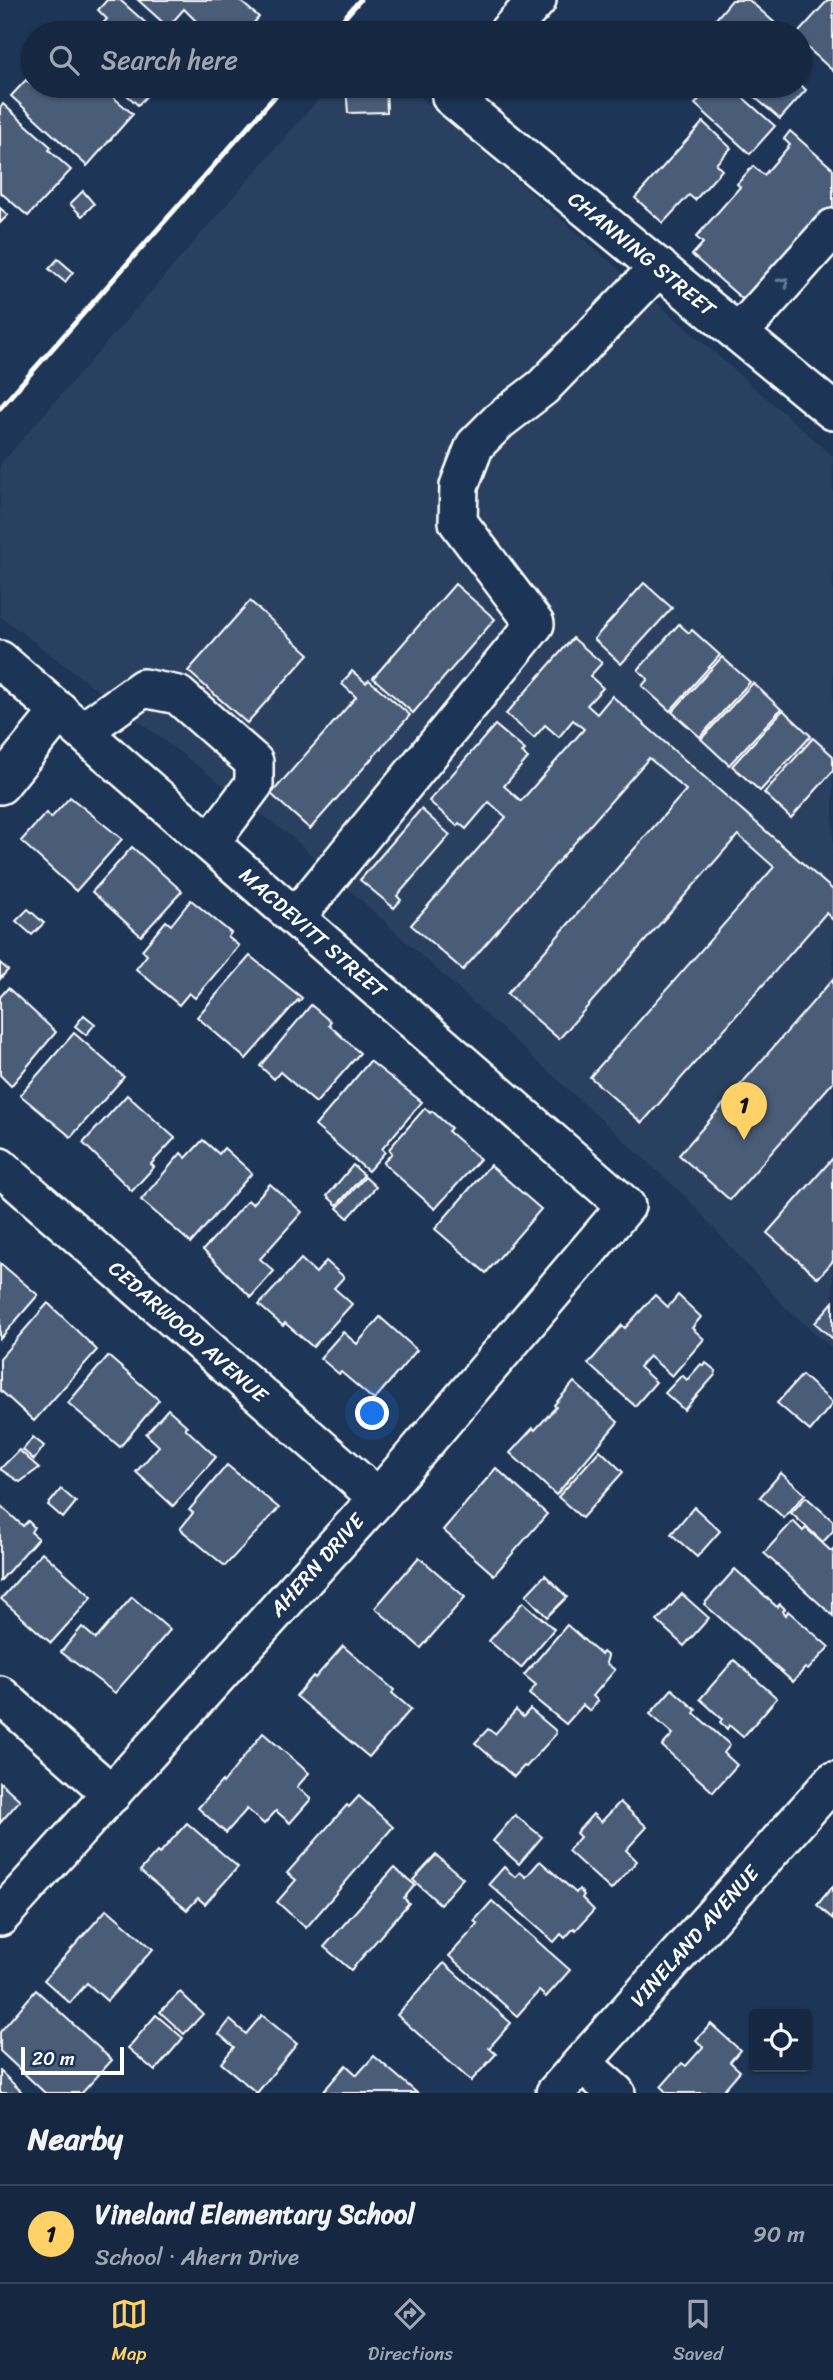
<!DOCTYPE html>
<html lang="en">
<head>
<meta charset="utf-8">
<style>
	:root { --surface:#162841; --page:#1f3048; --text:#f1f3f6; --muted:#9ea6b1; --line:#35445a; --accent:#ffd166 }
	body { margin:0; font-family:Sriracha,sans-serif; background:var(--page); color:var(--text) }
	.controls { position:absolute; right:21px; bottom:21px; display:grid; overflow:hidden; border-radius:7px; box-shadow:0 2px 5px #0004 }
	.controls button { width:63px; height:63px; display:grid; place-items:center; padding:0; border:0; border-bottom:2px solid var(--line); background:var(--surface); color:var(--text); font:35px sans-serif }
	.scale { position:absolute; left:21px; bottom:18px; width:103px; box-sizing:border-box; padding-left:7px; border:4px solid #fff; border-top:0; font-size:19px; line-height:24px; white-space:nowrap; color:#fff; -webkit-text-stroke:5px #1d3557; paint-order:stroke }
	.you { position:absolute; left:373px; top:1414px; width:24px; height:24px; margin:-18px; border:5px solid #fff; border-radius:50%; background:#1a73e8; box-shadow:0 0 0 10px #1a73e833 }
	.badge { display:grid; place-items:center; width:46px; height:46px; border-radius:50%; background:var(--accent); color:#111; font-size:23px; font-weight:700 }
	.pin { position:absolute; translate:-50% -58px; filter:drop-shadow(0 2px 4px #0008) }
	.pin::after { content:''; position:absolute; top:37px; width:24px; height:21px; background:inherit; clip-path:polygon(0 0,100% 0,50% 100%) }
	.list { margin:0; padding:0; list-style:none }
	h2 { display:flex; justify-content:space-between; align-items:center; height:91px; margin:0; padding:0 28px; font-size:30px }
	h2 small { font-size:23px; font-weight:400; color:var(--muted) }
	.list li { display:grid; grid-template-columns:46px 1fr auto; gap:21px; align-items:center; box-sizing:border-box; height:98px; padding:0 28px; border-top:2px solid var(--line) }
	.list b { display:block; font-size:26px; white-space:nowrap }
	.list p { margin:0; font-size:23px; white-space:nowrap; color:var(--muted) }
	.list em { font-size:23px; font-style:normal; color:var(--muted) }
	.icon { flex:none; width:38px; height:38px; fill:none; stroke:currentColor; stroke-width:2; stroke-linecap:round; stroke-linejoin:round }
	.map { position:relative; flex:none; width:833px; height:2093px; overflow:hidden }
	.search { position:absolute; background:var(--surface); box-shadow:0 2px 5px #0004; left:21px; right:21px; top:21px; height:77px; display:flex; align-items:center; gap:18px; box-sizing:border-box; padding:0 24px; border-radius:38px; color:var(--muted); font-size:26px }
	.sheet { height:189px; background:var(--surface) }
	nav { display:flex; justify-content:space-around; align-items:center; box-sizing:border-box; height:98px; border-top:2px solid var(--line); background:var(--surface); font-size:19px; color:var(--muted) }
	nav a { display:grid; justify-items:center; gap:4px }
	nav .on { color:var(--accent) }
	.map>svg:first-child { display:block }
</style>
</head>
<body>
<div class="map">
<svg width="833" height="2093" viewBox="0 0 833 2093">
	<rect width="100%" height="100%" fill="#1d3557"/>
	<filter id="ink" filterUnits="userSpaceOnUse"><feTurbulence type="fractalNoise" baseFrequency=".0143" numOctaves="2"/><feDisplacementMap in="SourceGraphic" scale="14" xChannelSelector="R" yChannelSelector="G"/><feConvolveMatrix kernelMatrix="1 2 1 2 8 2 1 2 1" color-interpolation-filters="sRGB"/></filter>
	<g filter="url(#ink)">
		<!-- built -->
		<polygon fill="#2a4161" points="330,86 408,86 833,456 833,1349 784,1306 687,1198 294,839 0,616 0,465"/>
		<!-- building -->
		<g fill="#4a5d79" stroke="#fff" stroke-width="2">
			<polygon points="107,0 120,0 157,33 94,33 107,19 98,10"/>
			<polygon points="138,0 239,0 259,17 245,33 212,33 208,29 206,31 184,9 168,27"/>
			<polygon points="732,0 749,0 775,23 765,33 704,33"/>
			<polygon points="828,0 833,0 833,71 800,41 798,33"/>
			<polygon points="26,80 34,87 100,86 133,114 87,166 11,96"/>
			<polygon points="800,84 806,90 780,119 742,86"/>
			<polygon points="117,86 159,86 156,89 154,88 138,105"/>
			<polygon points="346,86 386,86 387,112 348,113"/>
			<polygon points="711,86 730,86 775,126 750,154 695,104"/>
			<polygon points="3,104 51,147 49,150 71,170 28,216 0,192 0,108"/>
			<polygon points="703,122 731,148 716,164 722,170 695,200 689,195 663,223 635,198"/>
			<polygon points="790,131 833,169 833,208 748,304 692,255 703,243 696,237 740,187 737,184 753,166 764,175 790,145 784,139"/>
			<polygon points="83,191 94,204 82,216 70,204"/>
			<polygon points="0,208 8,215 0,223"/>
			<polygon points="58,259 73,272 65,282 49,269"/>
			<polygon points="644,583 672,608 621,664 594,639"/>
			<polygon points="455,584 495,619 413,713 373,678"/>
			<polygon points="250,601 309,654 247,723 188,671"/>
			<polygon points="679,624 689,633 692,630 720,655 670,711 642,686 648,679 638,670"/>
			<polygon points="573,638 602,663 590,676 603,688 587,705 597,714 612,696 833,890 833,920 826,913 642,1123 590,1077 774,867 738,835 559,1039 507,994 686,790 649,758 463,970 411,925 506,817 489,802 466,829 459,823 457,826 429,801 495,725 525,750 522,753 528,758 504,786 521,801 584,729 573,720 559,737 545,725 534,738 506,714"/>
			<polygon points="722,657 750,682 700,737 672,712"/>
			<polygon points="352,671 366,683 369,680 410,715 310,829 271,794 356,697 342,684"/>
			<polygon points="753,683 781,709 729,765 701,739"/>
			<polygon points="783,710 811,736 760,791 732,766"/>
			<polygon points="813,738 833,756 833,771 791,818 764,793"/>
			<polygon points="70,797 122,839 76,891 21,841 46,813 51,818"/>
			<polygon points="421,809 450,835 397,896 401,900 394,908 360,880"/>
			<polygon points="132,847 182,891 141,936 92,892"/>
			<polygon points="191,900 231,933 228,937 239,946 195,998 189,993 179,1005 136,969 147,955 142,950 166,921 171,925"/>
			<polygon points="28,909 44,923 32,935 16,921"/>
			<polygon points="250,956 302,998 299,1002 298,1000 246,1059 197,1017"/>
			<polygon points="0,963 8,970 0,979"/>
			<polygon points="833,979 833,1082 730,1200 679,1155"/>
			<polygon points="8,988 56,1032 11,1086 0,1075 0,997"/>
			<polygon points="311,1005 331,1022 329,1025 360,1053 316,1103 280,1072 274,1079 260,1066"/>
			<polygon points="84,1015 95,1024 86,1035 75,1026"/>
			<polygon points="74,1033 124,1077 71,1137 20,1095"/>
			<polygon points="370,1061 422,1102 382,1149 385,1152 368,1171 315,1126"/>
			<polygon points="127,1095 175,1138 151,1164 154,1167 132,1191 83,1143"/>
			<polygon points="425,1108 430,1113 432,1111 451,1128 448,1131 480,1159 435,1209 383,1163 392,1153 389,1149"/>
			<polygon points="203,1140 219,1154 224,1148 252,1173 191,1243 141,1200 181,1153 186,1158"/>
			<polygon points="833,1158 833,1261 818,1278 767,1233"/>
			<polygon points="353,1165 364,1175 337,1205 327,1196"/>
			<polygon points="490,1165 541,1209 486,1273 435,1229"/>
			<polygon points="365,1177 376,1187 348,1218 337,1208"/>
			<polygon points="270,1184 302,1212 260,1259 274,1271 251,1297 203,1250 248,1200 252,1204"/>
			<polygon points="301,1259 316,1273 326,1261 344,1277 334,1288 352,1304 313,1347 285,1323 283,1326 259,1305"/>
			<polygon points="0,1263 38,1295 0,1339"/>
			<polygon points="655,1295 668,1307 678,1295 701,1317 692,1328 704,1339 672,1376 649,1356 639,1367 656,1382 635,1406 588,1364 622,1325 625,1328"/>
			<polygon points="833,1302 833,1339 815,1323"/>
			<polygon points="48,1303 97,1350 34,1421 0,1390 0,1358"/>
			<polygon points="380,1317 417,1350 374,1400 341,1372 339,1374 320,1358 343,1332 357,1344"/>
			<polygon points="108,1356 159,1400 120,1447 68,1403"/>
			<polygon points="706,1363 716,1371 715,1375 684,1410 665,1393 682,1375 687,1380 701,1364 704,1366"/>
			<polygon points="802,1375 833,1403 810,1431 777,1403"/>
			<polygon points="574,1382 618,1422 556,1495 510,1453 533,1428 535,1430 556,1407 554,1405"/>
			<polygon points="168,1409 187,1426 185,1428 216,1457 173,1506 136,1472 159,1446 146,1434"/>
			<polygon points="33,1437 44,1446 34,1460 23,1450"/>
			<polygon points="19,1450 39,1468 20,1482 0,1469"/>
			<polygon points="600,1450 623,1472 582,1518 558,1497"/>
			<polygon points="227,1465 279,1508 225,1566 180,1529 193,1513 189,1510"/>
			<polygon points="496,1468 547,1514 494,1575 443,1530"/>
			<polygon points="781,1473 805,1494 784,1518 760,1497"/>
			<polygon points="61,1489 76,1502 63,1518 48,1505"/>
			<polygon points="806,1497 833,1521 833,1531 823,1542 791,1513"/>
			<polygon points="0,1505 23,1526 28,1521 34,1527 31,1532 38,1538 0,1581"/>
			<polygon points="694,1507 720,1531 697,1557 671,1534"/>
			<polygon points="793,1521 803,1531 806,1528 831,1551 833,1549 833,1616 764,1553"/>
			<polygon points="42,1552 92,1597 51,1643 1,1599"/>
			<polygon points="419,1557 465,1597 421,1648 375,1608"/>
			<polygon points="735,1569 777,1607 780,1604 785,1609 783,1611 786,1615 788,1611 829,1647 808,1670 805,1668 793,1682 704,1604"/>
			<polygon points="545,1575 567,1597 547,1617 526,1595"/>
			<polygon points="682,1594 709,1618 684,1646 657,1621"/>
			<polygon points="132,1597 170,1630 115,1693 61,1652 82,1627 96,1639"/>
			<polygon points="523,1602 554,1629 521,1668 489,1641"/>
			<polygon points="567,1625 601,1655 603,1652 608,1656 606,1663 615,1670 593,1696 598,1701 590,1711 583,1705 566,1724 529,1694 536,1685 524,1675"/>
			<polygon points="343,1646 394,1690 392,1693 411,1709 369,1757 296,1696 313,1676 315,1678"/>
			<polygon points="734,1660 777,1698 743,1737 729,1725 727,1729 720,1722 722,1719 700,1699"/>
			<polygon points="672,1689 696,1710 694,1713 730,1745 724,1753 737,1765 713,1792 662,1746 673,1734 650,1714"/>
			<polygon points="530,1709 555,1730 556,1734 526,1767 524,1766 514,1777 475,1743 488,1729 495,1734 516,1710 523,1717"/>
			<polygon points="263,1733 309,1773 297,1787 311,1799 290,1823 276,1811 264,1824 247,1809 226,1833 198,1808 222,1781 223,1783"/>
			<polygon points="0,1782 20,1800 0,1823"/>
			<polygon points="359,1796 393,1827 306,1928 277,1902 296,1880 287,1873 347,1805 349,1807"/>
			<polygon points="620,1802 647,1827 626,1850 637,1861 611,1890 568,1851 580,1837 576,1833 593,1814 601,1822"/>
			<polygon points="515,1815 542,1837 519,1864 493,1841"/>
			<polygon points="187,1823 238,1867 205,1904 198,1898 187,1910 140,1871 157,1852 159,1854"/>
			<polygon points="436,1855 463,1878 440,1904 413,1880"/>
			<polygon points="540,1861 576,1893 579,1889 584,1895 582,1898 594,1910 576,1930 574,1928 565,1938 561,1934 554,1942 489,1884 504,1867 515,1877 520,1872 526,1877"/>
			<polygon points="394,1868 415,1885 404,1898 409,1903 351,1970 324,1947"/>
			<polygon points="833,1886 833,1919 817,1905"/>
			<polygon points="492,1901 570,1970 546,1997 539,1991 517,2016 449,1956 478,1924 474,1921"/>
			<polygon points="107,1909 153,1949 107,2001 87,1983 70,2003 44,1980"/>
			<polygon points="444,1963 511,2023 489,2048 496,2054 471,2081 397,2015"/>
			<polygon points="36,1990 112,2060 82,2093 45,2093 0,2051 0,2032"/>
			<polygon points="180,1992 203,2014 184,2034 160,2012"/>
			<polygon points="156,2015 183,2038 155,2071 128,2048"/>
			<polygon points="262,2015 297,2044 257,2093 221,2063 234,2047 219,2034 230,2020 246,2034"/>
			<polygon points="711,2024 740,2050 730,2062 740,2071 721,2093 667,2093 661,2087 682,2063 686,2066 703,2047 696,2040"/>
			<polygon points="374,2056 417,2093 322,2093 346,2065 357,2075"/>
			<polygon points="0,2071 23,2093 0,2093"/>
		</g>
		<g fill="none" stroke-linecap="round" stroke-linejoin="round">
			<!-- minor casing -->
			<g stroke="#fff" stroke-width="42">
				<g id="minor">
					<polyline points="507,33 537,0"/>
					<path id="s1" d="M461,86l-10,11 382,314"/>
					<polyline points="739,333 833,228"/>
					<path id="s2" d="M0,660l626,546 -248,292 -378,419"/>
					<polyline points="83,731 143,688 178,695 254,762 254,784 210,843"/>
					<polyline points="0,785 60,711"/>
					<polyline points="296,917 535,624 458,522 459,486 475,445 499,421 543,387 659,267"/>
					<path id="s3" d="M0,1167l378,331"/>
					<polyline points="0,1695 112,1794"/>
					<polyline points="582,2063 616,2093"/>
					<path id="s4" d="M555,2093l278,-312"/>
				</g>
			</g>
			<!-- minor -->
			<use href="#minor" stroke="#1d3557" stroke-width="37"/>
			<!-- rail -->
			<g stroke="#fff" stroke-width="5">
				<polyline points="331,33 360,0"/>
				<polyline points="0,408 284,86"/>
			</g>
		</g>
		<!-- one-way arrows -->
		<defs><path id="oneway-chevron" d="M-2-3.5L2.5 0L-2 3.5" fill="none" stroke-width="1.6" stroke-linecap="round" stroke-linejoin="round" transform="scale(1.75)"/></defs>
		<use stroke="#6c7c92" href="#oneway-chevron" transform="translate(784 282) rotate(-48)"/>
	</g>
	<g text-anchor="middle" stroke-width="5" stroke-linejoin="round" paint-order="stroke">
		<!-- street labels -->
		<g font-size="21" fill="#fff" stroke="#1d3557">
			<text dy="7" stroke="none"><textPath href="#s1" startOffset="262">CHANNING STREET</textPath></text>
			<text dy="7" stroke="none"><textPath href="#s2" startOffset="415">MACDEVITT STREET</textPath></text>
			<text dy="7" stroke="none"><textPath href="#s3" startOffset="250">CEDARWOOD AVENUE</textPath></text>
			<text transform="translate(317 1565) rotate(-48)" y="7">AHERN DRIVE</text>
			<text dy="7" stroke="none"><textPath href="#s4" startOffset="210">VINELAND AVENUE</textPath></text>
		</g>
	</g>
</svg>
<div class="controls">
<button><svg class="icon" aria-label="locate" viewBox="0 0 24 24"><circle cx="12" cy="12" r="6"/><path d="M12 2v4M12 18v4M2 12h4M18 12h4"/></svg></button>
</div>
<div class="scale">20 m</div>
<div class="you"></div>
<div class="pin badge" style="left:744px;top:1140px">1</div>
<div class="search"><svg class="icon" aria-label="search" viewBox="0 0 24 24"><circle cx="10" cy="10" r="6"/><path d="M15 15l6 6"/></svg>Search here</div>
</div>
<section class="sheet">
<h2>Nearby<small></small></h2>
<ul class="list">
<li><span class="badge">1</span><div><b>Vineland Elementary School</b><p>School · Ahern Drive</p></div><em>90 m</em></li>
</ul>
</section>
<nav>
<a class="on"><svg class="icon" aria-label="map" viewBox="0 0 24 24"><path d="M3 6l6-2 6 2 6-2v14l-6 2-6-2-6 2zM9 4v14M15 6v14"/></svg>Map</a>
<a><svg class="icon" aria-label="directions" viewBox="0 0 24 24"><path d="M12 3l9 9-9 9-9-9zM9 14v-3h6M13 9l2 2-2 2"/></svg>Directions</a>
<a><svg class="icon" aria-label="saved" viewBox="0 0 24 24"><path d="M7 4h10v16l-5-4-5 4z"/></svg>Saved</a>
</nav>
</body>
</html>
